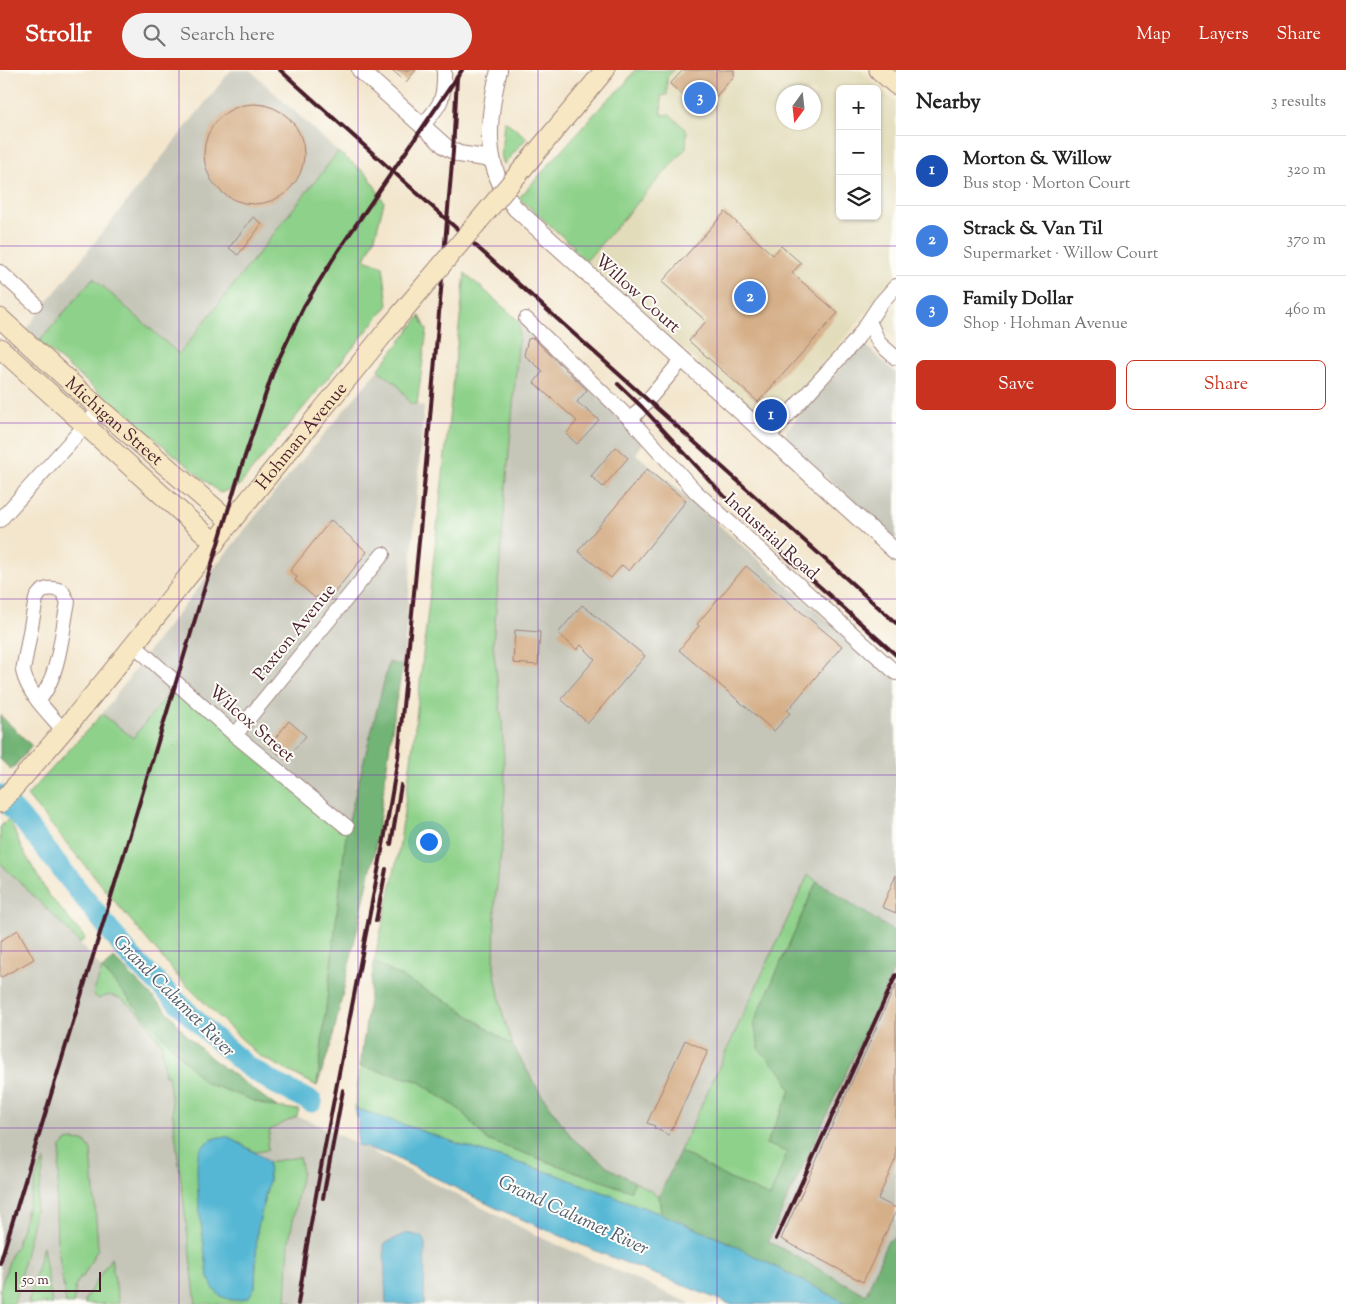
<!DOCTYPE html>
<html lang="en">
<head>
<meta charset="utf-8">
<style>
	:root { --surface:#fff; --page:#f2f2f2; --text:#222; --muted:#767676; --line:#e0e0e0; --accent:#c8321e }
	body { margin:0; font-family:"Sorts Mill Goudy",serif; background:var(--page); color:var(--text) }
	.controls { position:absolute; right:15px; top:15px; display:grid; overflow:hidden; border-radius:8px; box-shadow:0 1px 4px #0004 }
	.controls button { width:45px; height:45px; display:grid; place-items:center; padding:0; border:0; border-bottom:1px solid var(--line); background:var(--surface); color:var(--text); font:25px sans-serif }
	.compass { position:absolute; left:776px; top:15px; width:45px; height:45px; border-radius:50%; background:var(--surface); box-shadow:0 1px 4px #0004; rotate:195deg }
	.scale { position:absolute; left:15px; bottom:12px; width:86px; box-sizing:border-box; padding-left:5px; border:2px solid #4a1f2b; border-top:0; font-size:14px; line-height:18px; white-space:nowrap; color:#4a1f2b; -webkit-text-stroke:4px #fdfcf7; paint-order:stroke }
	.you { position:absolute; left:428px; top:771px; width:18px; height:18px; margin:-12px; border:4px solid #fff; border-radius:50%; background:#1a73e8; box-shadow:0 0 0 8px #1a73e833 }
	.badge { display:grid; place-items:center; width:32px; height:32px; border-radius:50%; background:var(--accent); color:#fff; font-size:16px; font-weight:700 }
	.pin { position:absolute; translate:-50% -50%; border:2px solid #fff; box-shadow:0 1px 5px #0006 }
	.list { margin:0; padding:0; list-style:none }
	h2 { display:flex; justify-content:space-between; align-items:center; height:65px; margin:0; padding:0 20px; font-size:21px }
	h2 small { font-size:16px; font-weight:400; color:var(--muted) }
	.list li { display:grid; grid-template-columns:32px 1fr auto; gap:15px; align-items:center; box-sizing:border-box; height:70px; padding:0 20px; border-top:1px solid var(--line) }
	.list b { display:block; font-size:19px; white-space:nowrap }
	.list p { margin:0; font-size:16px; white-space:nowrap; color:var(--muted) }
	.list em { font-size:16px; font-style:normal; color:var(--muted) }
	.actions { display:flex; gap:10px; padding:15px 20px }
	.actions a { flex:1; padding:11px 0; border:1px solid var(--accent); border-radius:8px; text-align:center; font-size:18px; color:var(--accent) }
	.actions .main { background:var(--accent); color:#fff }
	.icon { flex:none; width:28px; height:28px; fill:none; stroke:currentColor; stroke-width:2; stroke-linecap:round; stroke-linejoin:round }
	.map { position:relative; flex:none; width:896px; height:1234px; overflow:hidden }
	header { display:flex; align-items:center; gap:30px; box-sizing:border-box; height:70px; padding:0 25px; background:var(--accent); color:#fff }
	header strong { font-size:24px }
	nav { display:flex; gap:28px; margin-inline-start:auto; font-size:18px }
	.search { width:350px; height:45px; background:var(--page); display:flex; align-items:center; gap:12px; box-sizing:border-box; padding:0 18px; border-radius:28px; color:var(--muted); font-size:19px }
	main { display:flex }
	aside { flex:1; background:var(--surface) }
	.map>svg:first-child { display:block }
</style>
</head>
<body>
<header>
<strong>Strollr</strong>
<div class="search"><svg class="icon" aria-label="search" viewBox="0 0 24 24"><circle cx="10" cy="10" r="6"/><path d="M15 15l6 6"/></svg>Search here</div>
<nav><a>Map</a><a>Layers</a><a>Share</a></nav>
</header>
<main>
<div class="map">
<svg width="896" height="1234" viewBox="0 0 896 1234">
	<rect width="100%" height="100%" fill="#fdfcf7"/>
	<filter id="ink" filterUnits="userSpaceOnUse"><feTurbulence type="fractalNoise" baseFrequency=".02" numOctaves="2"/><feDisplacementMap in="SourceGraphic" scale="10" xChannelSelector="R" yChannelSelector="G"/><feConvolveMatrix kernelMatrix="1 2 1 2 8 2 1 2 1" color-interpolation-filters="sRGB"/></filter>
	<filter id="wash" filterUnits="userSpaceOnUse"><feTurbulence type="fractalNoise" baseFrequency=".0096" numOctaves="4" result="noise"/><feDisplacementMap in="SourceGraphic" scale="20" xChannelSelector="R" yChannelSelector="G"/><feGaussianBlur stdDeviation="1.12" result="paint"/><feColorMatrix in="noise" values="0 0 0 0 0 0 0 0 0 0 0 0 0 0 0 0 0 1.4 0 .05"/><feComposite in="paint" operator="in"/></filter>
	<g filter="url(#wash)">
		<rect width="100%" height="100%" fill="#f3e6cd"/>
		<!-- built -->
		<g fill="#e2dcba" fill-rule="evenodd">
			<path d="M674,0h186l36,33v175l-123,143 -11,-1 -176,-159 100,-113 -24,-33 -1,-20h6v-18zM840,19h37v127h-37zM784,22h30v30h-30z"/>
			<polygon points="896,236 896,270 879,255"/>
		</g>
		<!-- industrial -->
		<g fill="#c5c5b8">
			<polygon points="231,0 250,0 338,82 178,284 93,208 39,272 26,259"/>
			<polygon points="520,252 644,371 636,384 695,434 896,610 896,863 808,806 659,1126 611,1099 573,1069 539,1021 513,976 503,945 494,899 495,830 503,767 505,713 502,653 493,574"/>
			<polygon points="863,273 896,303 896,471 790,374 786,367 786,360"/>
			<polygon points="378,300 397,314 411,334 424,336 403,596 389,593 347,757 177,613 133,669 102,644 160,566 271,427"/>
			<polygon points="0,793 59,851 204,1012 313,1052 540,1167 692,1234 0,1234"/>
			<polygon points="896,895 896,1166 887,1172 867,1225 768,1171"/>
		</g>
		<!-- green -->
		<g fill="#8ed18a" stroke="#6c785a">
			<polygon points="635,0 674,0 667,7 667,25 661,26 662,45 670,44 687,61 686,78 586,191 572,179 574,177 519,128 606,31 624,15"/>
			<polygon points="504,50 527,68 504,94 501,86"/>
			<polygon points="338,82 368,105 384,132 375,167 365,189 383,196 388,235 239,416 220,423 39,272 93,208 179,284"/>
			<polygon points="465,203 520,252 493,574 502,653 505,713 503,767 495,830 494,899 503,945 513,976 455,936 374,892 399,780 414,667"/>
			<polygon points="420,246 427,260 417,334 411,334 397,314 378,300"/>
			<polygon points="177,613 347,757 317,1016 258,985 179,908 27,726 102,644 133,668"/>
			<polygon points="9,748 21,777 48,824 85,868 80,874 59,851 0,793 0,757"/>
			<polygon points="808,805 817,811 754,953 760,981 783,1004 791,1021 766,1074 788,1082 770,1127 728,1108 680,1081"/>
			<polygon points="102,899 204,1012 268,1036 299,1040 297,1046 270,1060 267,1073 268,1080 255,1082 229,1067 205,1181 208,1206 255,1217 257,1161 269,1110 268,1092 299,1087 302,1102 289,1171 286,1231 292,1232 292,1234 196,1234 168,1004 165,1005 161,973 142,946 122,929 109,925 98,929 93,924"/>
			<polygon points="360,996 418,1011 460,1040 487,1070 630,1121 635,1112 659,1126 661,1144 554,1104 477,1080 355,1038"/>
			<polygon points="73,1070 84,1071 91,1080 98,1178 83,1207 80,1206 75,1218 76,1220 73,1234 66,1234 57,1172 56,1135 61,1077 67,1071"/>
			<polygon points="45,1090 32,1156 14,1234 0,1234 0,1219 12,1182 16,1177 39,1099"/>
			<polygon points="43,1176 52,1234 28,1234"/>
			<polygon points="111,1188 119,1234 85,1234 85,1229"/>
		</g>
		<!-- forest -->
		<g fill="#72b376" stroke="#5e6950">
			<polygon points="389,592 403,596 396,631 375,781 332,971 317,1016 347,757"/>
			<polygon points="0,645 32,676 11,700 0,689"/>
			<polygon points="817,811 896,863 896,895 768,1171 866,1225 887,1172 896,1166 896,1234 848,1234 725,1171 661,1144 659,1126 680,1081 728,1108 770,1127 787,1082 766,1074 791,1021 783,1004 760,981 754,953"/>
			<polygon points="114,888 170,944 187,966 211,988 277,1037 268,1036 204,1012 102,899"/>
			<polygon points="374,892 455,936 513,976 539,1021 573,1069 611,1099 635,1112 630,1121 487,1070 460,1040 418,1011 360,996"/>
		</g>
		<!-- water -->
		<g fill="#55b7d4" stroke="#506b80">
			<polygon points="355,1038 477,1080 554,1104 661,1144 725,1171 848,1234 730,1234 591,1179 496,1138 390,1085 357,1075 358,1052"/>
			<path d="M219,1067h10l30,18 9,7 1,18 -12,51 -2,56 -6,10 -9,3h-9l-11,-4 -7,-8 -5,-13c-3,-23 -17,-109 -8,-125 4,-7 12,-11 19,-13z"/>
			<polygon points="406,1163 423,1167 425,1173 424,1234 386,1234 384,1174"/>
		</g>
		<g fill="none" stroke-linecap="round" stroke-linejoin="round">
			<!-- river -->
			<polyline stroke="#55b7d4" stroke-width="21" points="0,725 21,748 131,887 212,966 247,996 276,1014 312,1032"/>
		</g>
		<g id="blocks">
			<!-- building -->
			<g fill="#d5af88">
				<polygon points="392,0 416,0 406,12"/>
				<polygon points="683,0 734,0 734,6 702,42 670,14"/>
				<circle cx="254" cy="84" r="50"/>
				<polygon points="725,142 773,185 781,176 801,193 792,203 838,243 758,332 689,271 706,251 662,212"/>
				<polygon points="253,147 262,154 238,185 229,178"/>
				<polygon points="533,268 587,320 577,332 599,350 577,374 566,364 577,351 534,313 543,301 524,285 528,269"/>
				<polygon points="616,377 628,388 603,417 591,406"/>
				<polygon points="647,399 686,431 629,501 622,495 611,508 578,481"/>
				<polygon points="331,450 367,482 326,533 317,526 315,528 295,510 297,507 290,501"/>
				<polygon points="746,496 842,576 787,641 790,643 774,661 679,580 699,556 697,554"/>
				<polygon points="582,535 645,586 588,653 561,629 595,589 581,575 577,580 558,563"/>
				<polygon points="515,560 540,562 538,595 513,593"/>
				<polygon points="289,651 306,666 285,690 269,676"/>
				<polygon points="896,805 896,843 882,837"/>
				<polygon points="18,860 34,889 0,908 0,871"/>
				<polygon points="896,914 896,1088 878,1129 896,1138 896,1141 863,1212 781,1169"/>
				<polygon points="685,970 708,981 669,1065 654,1058 655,1056 647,1053"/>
			</g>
		</g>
	</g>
	<g filter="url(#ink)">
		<use href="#blocks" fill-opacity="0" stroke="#9e827c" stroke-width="1"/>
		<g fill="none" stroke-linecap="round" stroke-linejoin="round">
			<!-- minor casing -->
			<g stroke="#9e827c" stroke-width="16">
				<g id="minor">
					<path d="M422,56c19,-21 23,-27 22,-56"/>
					<polyline points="0,202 35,234"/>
					<polyline points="526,249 631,350 696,422 896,603"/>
					<polyline points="869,251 879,273 896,288"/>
					<polyline points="631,350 682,290"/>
					<polyline points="768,367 856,270 880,234 896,216"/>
					<polyline points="0,450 100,339"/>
					<polyline points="134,575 235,665 347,757"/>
					<path d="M39,630c19,-21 23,-66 28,-93l1,-5 -6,-11c-11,-4 -20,-4 -26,8l-13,72c5,23 25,41 40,59"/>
					<polyline points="235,665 383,484"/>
				</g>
			</g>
			<!-- tertiary casing -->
			<g stroke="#9e827c" stroke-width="18">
				<g id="tertiary">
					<polyline points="360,0 446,77 459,84 491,89"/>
					<path d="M499,0c-12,50 -17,95 16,138l381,344"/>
				</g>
			</g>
			<!-- secondary casing -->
			<g stroke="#9e827c" stroke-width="21">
				<g id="secondary">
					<polyline points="879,0 896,15"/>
					<polyline points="514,109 605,0"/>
					<path id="s1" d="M0,248l100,91 131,113"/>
					<polyline points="0,278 215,473"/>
					<path id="s2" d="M0,733c81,-89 155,-185 230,-280 52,-65 105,-128 157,-193"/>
				</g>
			</g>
			<!-- minor -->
			<use href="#minor" stroke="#fff" stroke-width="14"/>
			<!-- tertiary -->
			<use href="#tertiary" stroke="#fff" stroke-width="16"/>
			<!-- secondary -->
			<use href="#secondary" stroke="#f7e8c3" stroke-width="19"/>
			<!-- rail -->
			<g stroke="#4a1f2b" stroke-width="4">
				<polyline points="280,0 896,553"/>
				<polyline points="618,314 642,337 750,454 896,585"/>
				<polyline points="391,774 401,715"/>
				<polyline points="376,851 386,799"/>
				<polyline points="323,1128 343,1020"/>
				<polyline points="776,1169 896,905"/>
				<polyline points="0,1193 240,401 274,299 304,236 338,181 462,0"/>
				<polyline points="298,1234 307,1175 324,1081 384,770 398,688 422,440 453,81 457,8"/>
			</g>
			<!-- secondary-bridge casing -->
			<g stroke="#9e827c" stroke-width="21" stroke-linecap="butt">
				<polyline id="secondary-bridge" points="387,260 514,109"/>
			</g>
			<!-- secondary-bridge -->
			<use href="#secondary-bridge" stroke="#f7e8c3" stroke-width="19"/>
		</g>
	</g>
	<!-- grid -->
	<path fill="none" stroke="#7b2cbf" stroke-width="1" stroke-opacity="0.55" d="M179,0v1234M358,0v1234M538,0v1234M717,0v1234M0,176h896M0,353h896M0,529h896M0,705h896M0,881h896M0,1058h896"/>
	<g text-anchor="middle" stroke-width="4" stroke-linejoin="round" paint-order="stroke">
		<!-- street labels -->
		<g font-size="18" fill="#4a1f2b" stroke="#fdfcf7">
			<text transform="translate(638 223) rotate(42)" y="6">Willow Court</text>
			<text dy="6" stroke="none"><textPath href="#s1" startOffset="154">Michigan Street</textPath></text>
			<text dy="6" stroke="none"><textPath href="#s2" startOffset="475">Hohman Avenue</textPath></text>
			<text transform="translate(772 466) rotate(42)" y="6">Industrial Road</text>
			<text transform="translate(294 562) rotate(-51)" y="6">Paxton Avenue</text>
			<text transform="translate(252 653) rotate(41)" y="6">Wilcox Street</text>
		</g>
		<!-- water labels -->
		<g font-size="19" font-style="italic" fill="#4e5c6f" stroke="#fdfcf7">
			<text transform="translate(175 925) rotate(45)" y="7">Grand Calumet River</text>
			<text transform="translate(574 1144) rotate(25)" y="7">Grand Calumet River</text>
		</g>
	</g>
</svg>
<div class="controls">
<button>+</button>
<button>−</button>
<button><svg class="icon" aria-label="layers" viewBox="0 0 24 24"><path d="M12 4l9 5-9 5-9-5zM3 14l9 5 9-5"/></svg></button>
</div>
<svg class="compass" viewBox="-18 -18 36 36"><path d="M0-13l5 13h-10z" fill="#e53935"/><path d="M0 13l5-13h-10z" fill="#767676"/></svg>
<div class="scale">50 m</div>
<div class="you"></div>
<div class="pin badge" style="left:771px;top:345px;background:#1a4fb4">1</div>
<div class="pin badge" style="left:750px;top:227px;background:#3f7fe0">2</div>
<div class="pin badge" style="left:700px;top:28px;background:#3f7fe0">3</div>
</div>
<aside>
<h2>Nearby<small>3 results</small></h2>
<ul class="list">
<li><span class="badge" style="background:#1a4fb4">1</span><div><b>Morton &amp; Willow</b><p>Bus stop · Morton Court</p></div><em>320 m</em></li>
<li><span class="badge" style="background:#3f7fe0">2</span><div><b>Strack &amp; Van Til</b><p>Supermarket · Willow Court</p></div><em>370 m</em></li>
<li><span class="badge" style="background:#3f7fe0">3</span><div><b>Family Dollar</b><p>Shop · Hohman Avenue</p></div><em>460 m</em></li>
</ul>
<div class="actions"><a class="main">Save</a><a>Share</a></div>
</aside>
</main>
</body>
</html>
